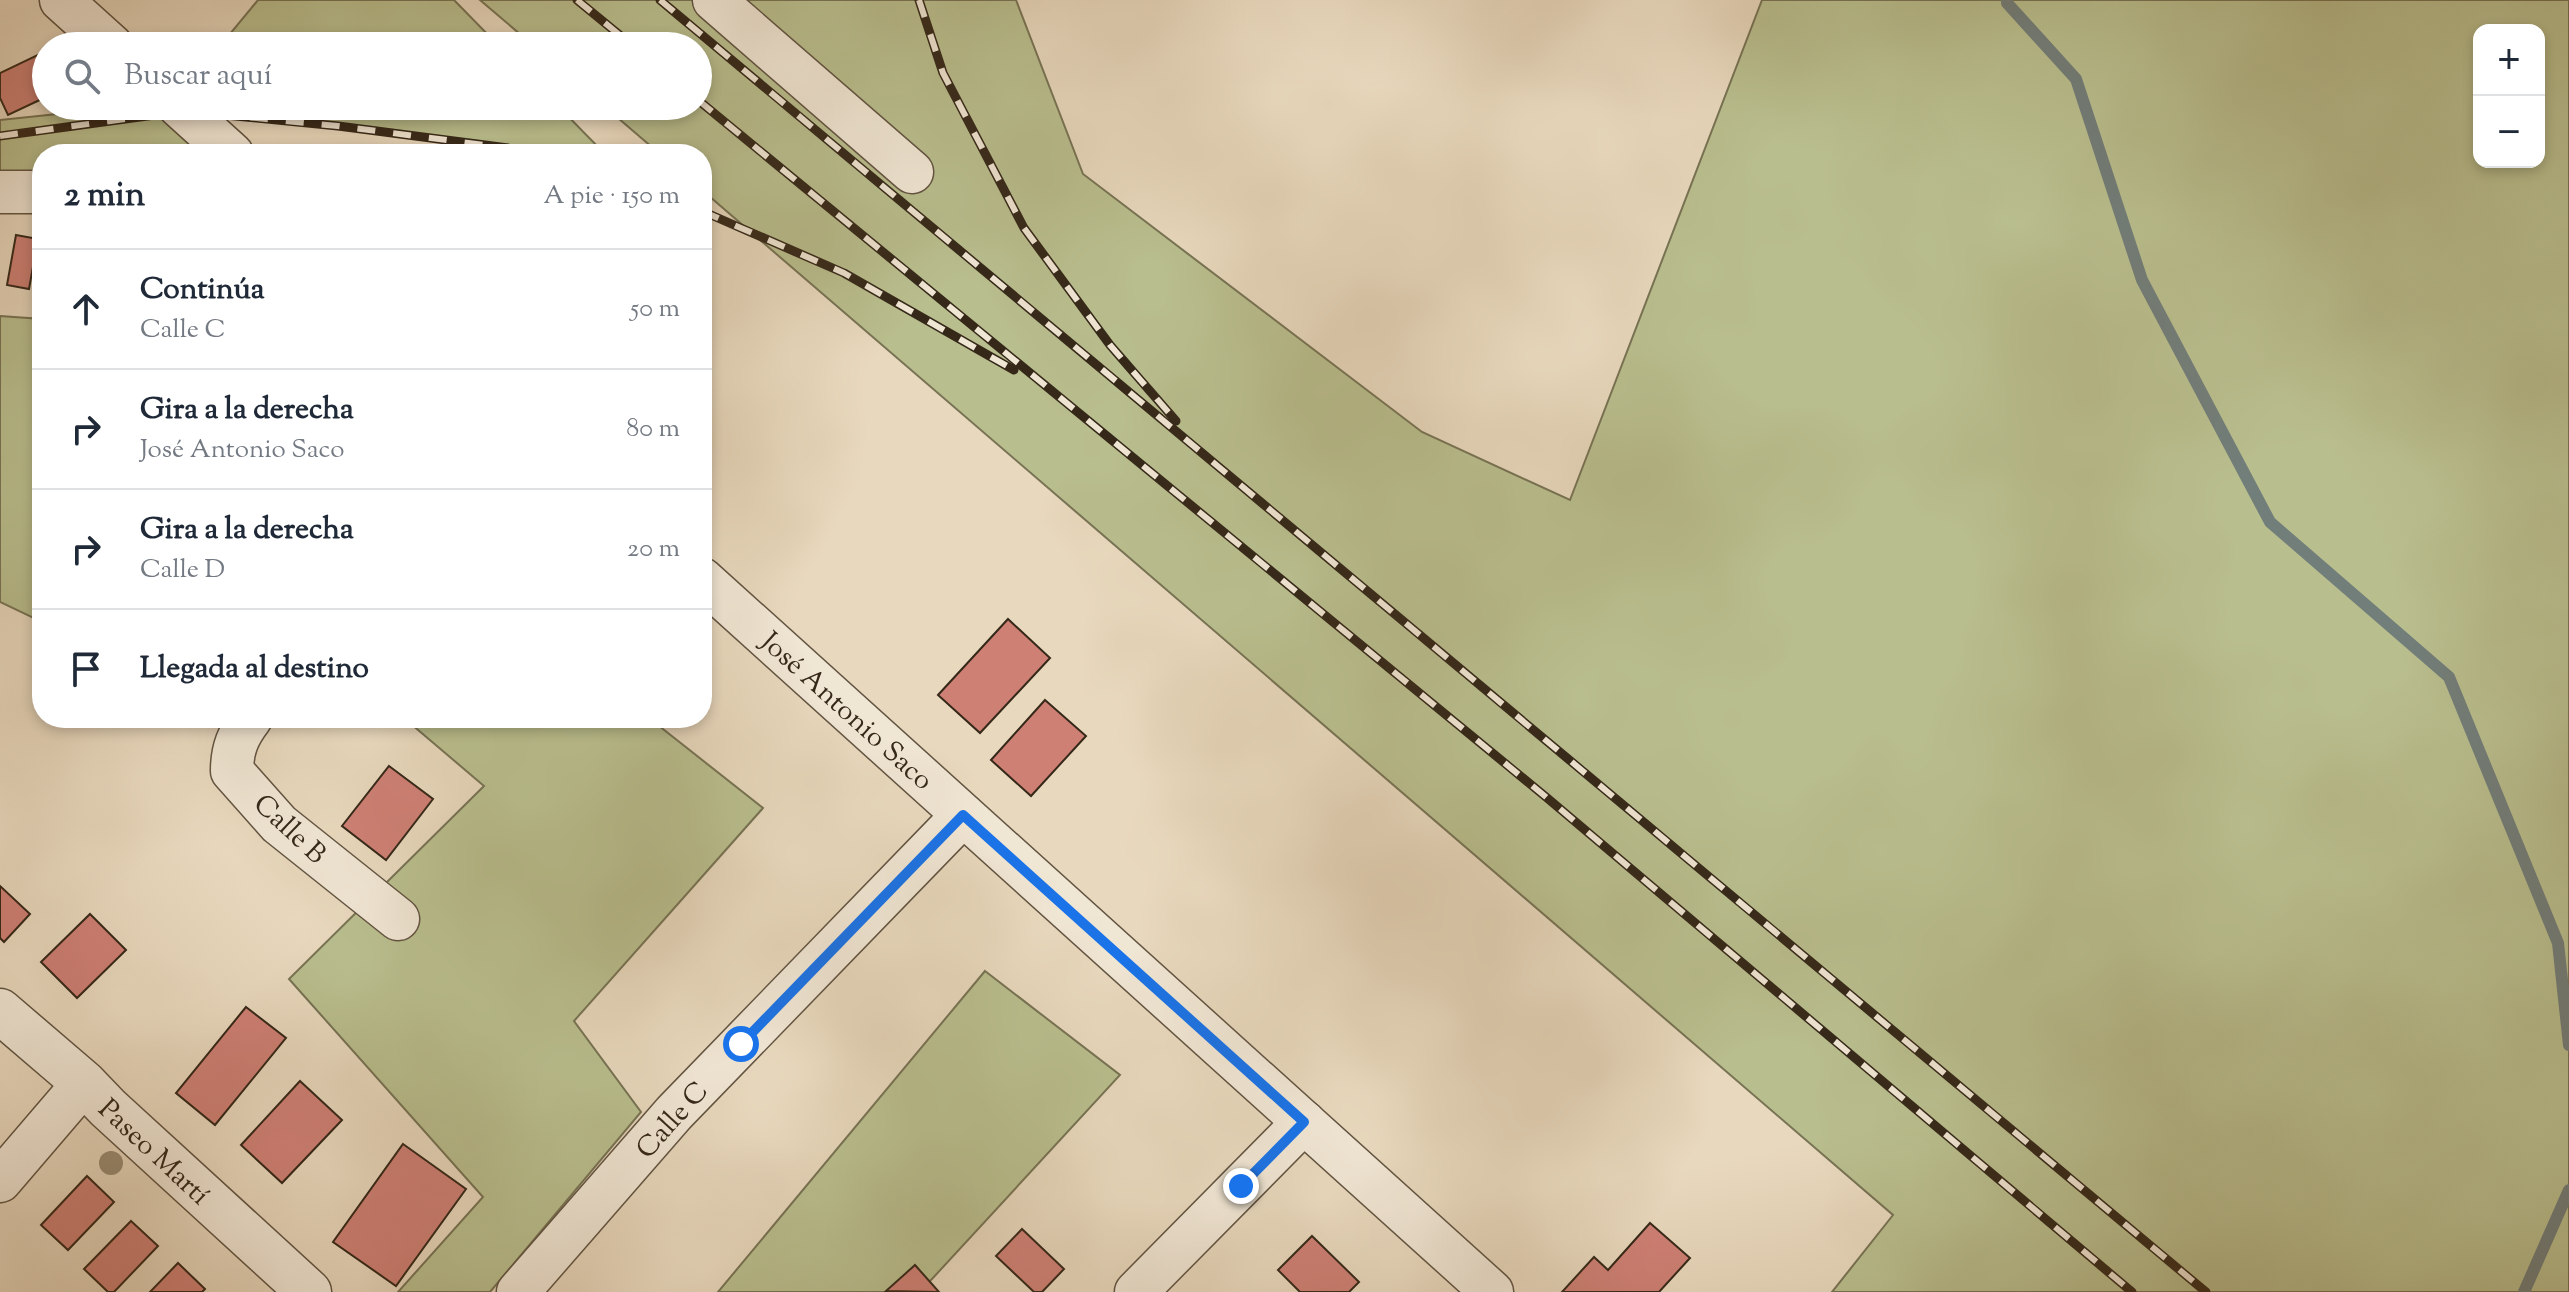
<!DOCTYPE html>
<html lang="es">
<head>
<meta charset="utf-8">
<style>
	:root { --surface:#fff; --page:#f2f2f3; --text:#1f2937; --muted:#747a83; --line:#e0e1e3 }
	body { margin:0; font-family:"Sorts Mill Goudy",serif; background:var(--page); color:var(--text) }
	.controls { position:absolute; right:24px; top:24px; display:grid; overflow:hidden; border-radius:16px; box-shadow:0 4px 12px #0003 }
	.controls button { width:72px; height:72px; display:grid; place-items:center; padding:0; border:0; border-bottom:2px solid var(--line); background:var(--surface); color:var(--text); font:40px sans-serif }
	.stop { position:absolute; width:24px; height:24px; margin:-18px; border:6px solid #1a73e8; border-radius:50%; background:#fff }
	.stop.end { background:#1a73e8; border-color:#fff; box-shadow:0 2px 8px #0008 }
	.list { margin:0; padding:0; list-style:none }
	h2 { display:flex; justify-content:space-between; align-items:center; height:104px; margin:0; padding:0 32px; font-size:34px }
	h2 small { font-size:26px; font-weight:400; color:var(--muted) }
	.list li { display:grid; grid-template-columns:52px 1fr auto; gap:24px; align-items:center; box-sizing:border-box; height:120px; padding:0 32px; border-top:2px solid var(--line) }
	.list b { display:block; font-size:30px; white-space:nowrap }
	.list p { margin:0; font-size:26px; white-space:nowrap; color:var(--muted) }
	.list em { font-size:26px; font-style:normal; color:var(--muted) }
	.icon { flex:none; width:44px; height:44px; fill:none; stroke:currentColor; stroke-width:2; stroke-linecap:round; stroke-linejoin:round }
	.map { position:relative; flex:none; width:2569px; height:1292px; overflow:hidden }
	.search { position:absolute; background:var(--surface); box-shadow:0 4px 12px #0003; left:32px; top:32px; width:680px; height:88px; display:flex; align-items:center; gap:20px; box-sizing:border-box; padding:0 28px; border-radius:44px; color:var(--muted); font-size:30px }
	.panel { position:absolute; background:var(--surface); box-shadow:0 4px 12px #0003; left:32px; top:144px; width:680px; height:584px; border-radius:32px }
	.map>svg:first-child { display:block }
</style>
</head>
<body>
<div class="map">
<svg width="2569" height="1292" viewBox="0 0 2569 1292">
	<rect width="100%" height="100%" fill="#e8d8bd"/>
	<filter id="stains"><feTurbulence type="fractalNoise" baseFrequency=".0025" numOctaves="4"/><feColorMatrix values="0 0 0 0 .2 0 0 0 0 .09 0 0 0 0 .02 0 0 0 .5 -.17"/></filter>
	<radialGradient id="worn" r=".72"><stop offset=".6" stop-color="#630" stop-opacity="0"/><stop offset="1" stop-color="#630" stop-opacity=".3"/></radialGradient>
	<!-- green -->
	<g fill="#b9be8e" stroke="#777354" stroke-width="2" fill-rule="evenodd">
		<polygon points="258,0 454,0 499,46 220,46"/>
		<path d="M480,0h536l67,174 339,258 148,68 192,-500h807v1292h-737l61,-77 -1191,-1025v-36h-42l-56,-48h94v-60h-164zM2479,30h60v132h-60z"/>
		<polygon points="134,106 558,106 605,154 530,154 508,148 338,126 186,111 231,154 42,154 42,196 0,194 0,120"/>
		<polygon points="0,316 42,319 42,622 0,602"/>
		<polygon points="404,718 649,718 763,808 574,1021 641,1112 490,1292 398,1292 483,1197 289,979 484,786"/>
		<polygon points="985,971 1120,1075 920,1292 718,1292"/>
	</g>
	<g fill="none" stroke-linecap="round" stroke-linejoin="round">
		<!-- stream -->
		<g stroke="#727e7a" stroke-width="12">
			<polyline points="2007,0 2007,3 2076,79 2142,280 2270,522 2449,677 2558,943 2569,1045"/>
			<polyline points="2524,1292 2569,1190"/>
		</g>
	</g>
	<!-- building -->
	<g fill="#ce8075" stroke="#352819" stroke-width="2">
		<polygon points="46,51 46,97 8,115 0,98 0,73"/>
		<polygon points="16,235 38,239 29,289 7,285"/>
		<polygon points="1008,619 1050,658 980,733 938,695"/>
		<polygon points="1045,700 1086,736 1031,796 991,760"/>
		<polygon points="389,766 433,799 386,860 342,826"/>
		<polygon points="0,886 30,914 4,942 0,938"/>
		<polygon points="90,914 126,950 77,998 41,962"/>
		<polygon points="246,1007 286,1038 215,1125 176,1093"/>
		<polygon points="300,1081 342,1120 282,1183 241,1145"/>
		<polygon points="403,1144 466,1189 396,1286 333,1242"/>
		<polygon points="87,1176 114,1202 68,1250 41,1225"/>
		<polygon points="131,1221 158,1246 114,1292 108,1292 84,1269"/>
		<polygon points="1650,1223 1690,1258 1659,1292 1562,1292 1594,1257 1608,1270"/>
		<polygon points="1022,1229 1064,1269 1042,1292 1034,1292 996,1256"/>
		<polygon points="1312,1236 1359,1282 1349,1292 1300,1292 1278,1270"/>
		<polygon points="178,1263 205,1289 202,1292 150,1292"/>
		<polygon points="915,1265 939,1292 886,1291"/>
	</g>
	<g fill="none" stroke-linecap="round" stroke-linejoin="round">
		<!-- minor casing -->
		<g stroke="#625442" stroke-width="45">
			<g id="minor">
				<polyline points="61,0 112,46"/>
				<polyline points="714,0 912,172"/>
				<polyline points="179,106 232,154"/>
				<polyline points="0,192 42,192"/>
				<polyline points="702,579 1492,1292"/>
				<path d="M251,718c-13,17 -19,31 -19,53l47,53 119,95"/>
				<polyline points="0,1181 84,1083"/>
				<polyline points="518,1292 674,1113 963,815"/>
				<polyline points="1136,1292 1304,1122"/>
			</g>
		</g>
		<!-- tertiary casing -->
		<g stroke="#625442" stroke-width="47">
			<polyline id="tertiary" points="0,1011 84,1083 108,1108 309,1292"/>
		</g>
		<!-- minor -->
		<use href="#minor" stroke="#f0e6d4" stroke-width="42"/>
		<!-- tertiary -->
		<use href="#tertiary" stroke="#f0e6d4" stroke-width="44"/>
		<!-- rail casing -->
		<g stroke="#352819" stroke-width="9">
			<g id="rail">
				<polyline points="577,0 633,46"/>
				<polyline points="660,0 2206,1292"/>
				<polyline points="919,0 943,73 1024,228 1110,345 1176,421"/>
				<polyline points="698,100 1546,797 2132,1292"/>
				<polyline points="0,136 184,111 338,126 508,148 530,154"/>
				<polyline points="702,211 844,273 1014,370"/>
			</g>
		</g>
		<!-- rail -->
		<use href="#rail" stroke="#f0e6d4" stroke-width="6" stroke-dasharray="18" stroke-linecap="butt"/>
	</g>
	<!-- trees -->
	<circle fill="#988c73" cx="111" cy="1163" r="12"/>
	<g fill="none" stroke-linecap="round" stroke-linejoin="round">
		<!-- route -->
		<polyline stroke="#1a73e8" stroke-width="10" points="741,1044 963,815 1304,1122 1241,1186"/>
	</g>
	<g text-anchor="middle" stroke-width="6" stroke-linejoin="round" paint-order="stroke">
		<!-- street labels -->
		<g font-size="28" fill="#352819" stroke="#f0e6d4">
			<text transform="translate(848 710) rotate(42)" y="10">José Antonio Saco</text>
			<text transform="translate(291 828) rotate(43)" y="10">Calle B</text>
			<text transform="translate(671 1119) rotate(-48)" y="10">Calle C</text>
			<text transform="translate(155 1151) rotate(43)" y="10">Paseo Martí</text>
		</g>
	</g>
	<rect width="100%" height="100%" filter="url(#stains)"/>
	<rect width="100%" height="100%" fill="url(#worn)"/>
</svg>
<div class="controls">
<button>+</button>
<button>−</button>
</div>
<div class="stop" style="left:741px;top:1044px"></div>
<div class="stop end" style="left:1241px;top:1186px"></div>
<div class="search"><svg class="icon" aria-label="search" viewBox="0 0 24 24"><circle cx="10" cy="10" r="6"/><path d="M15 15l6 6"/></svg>Buscar aquí</div>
<section class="panel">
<h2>2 min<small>A pie · 150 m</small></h2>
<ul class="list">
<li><svg class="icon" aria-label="ahead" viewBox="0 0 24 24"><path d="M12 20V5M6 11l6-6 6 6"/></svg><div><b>Continúa</b><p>Calle C</p></div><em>50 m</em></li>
<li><svg class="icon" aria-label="right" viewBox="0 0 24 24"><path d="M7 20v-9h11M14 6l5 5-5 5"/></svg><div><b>Gira a la derecha</b><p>José Antonio Saco</p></div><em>80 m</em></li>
<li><svg class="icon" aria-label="right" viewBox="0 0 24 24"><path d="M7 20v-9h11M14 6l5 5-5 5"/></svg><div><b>Gira a la derecha</b><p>Calle D</p></div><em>20 m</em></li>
<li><svg class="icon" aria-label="arrive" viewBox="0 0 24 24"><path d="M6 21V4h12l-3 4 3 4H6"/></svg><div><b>Llegada al destino</b></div></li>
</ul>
</section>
</div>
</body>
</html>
